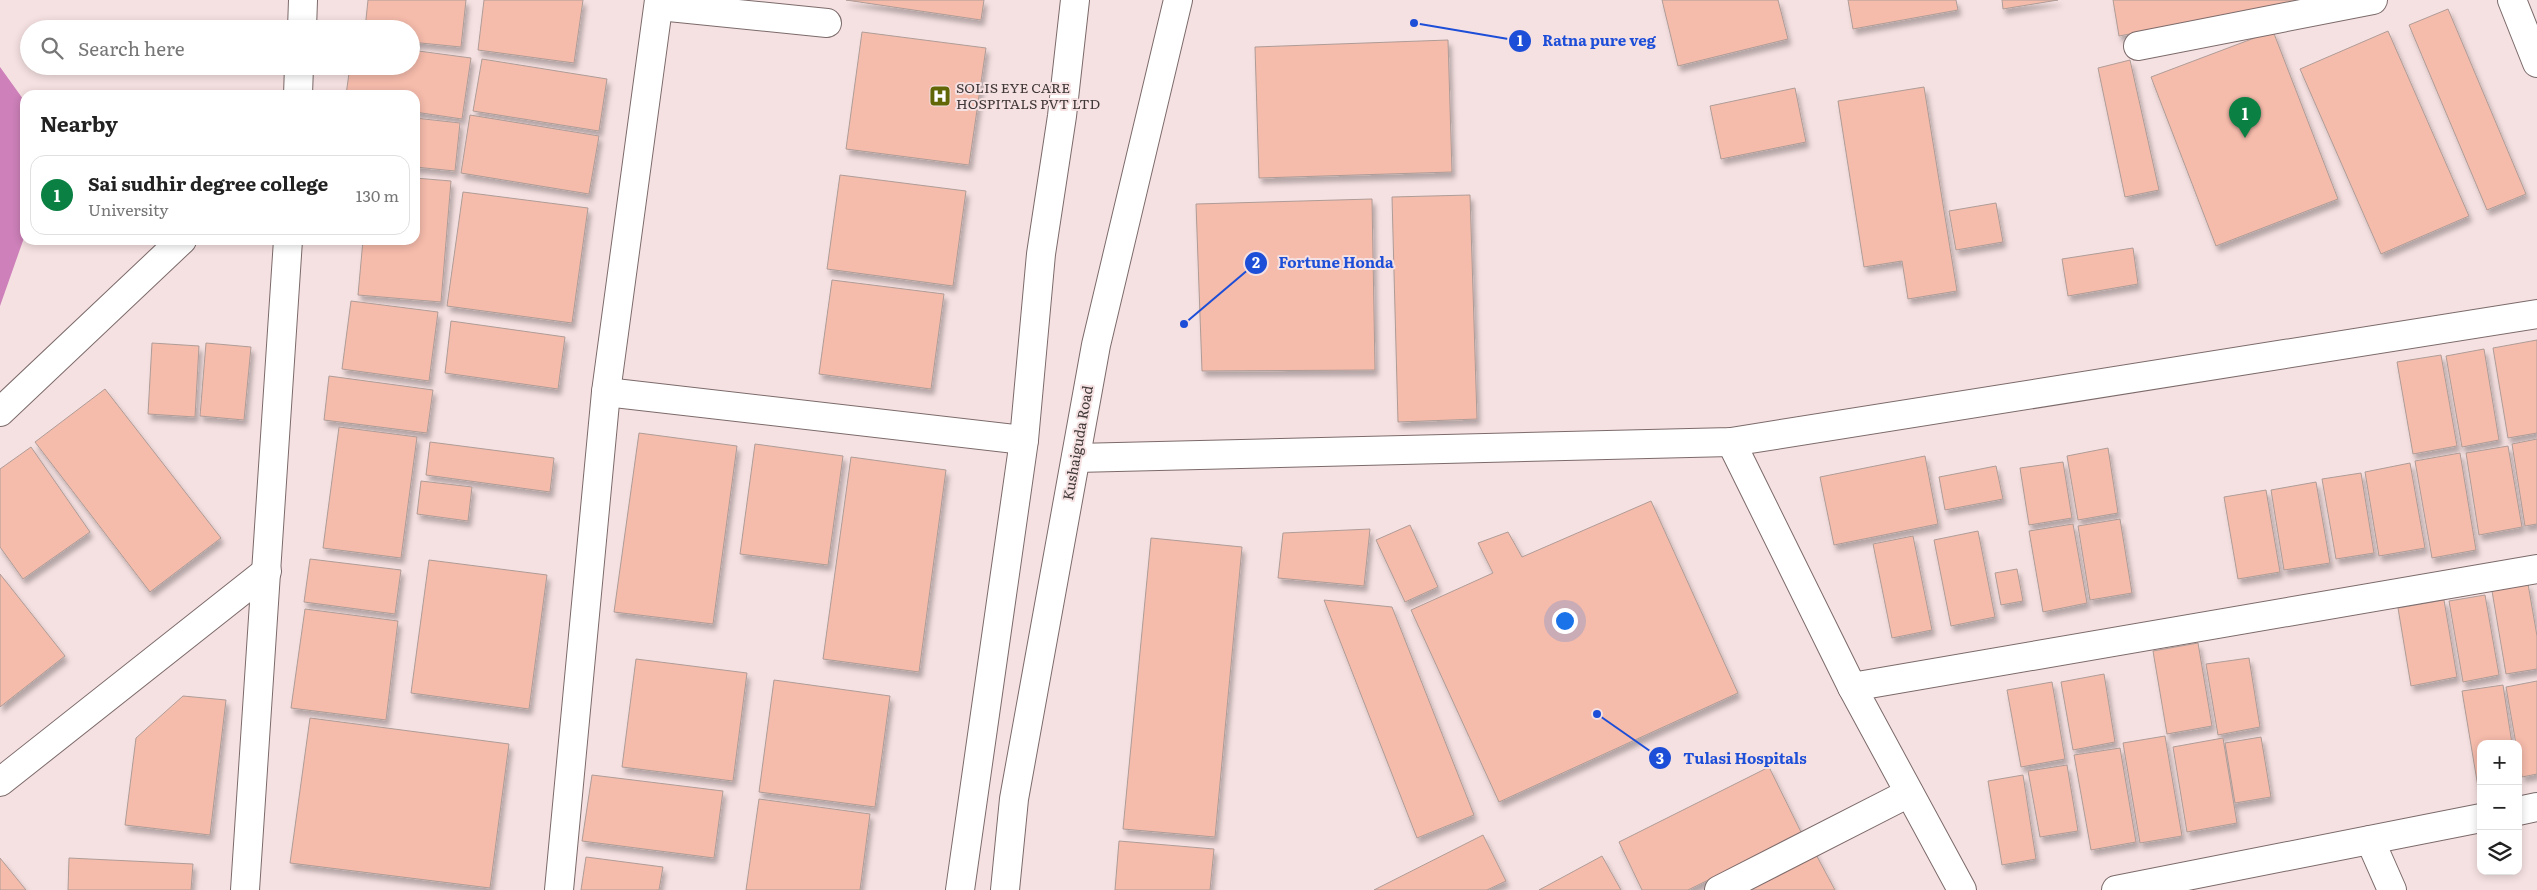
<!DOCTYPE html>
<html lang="en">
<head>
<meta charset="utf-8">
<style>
	:root { --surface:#fff; --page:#f2f2f2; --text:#222; --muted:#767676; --line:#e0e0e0; --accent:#0b8043 }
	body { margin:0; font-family:Literata,serif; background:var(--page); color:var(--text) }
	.controls { position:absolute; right:15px; bottom:15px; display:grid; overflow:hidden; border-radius:10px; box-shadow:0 2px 8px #0003 }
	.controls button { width:45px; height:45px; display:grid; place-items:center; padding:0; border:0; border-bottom:1px solid var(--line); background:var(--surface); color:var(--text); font:25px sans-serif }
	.you { position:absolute; left:1564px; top:620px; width:18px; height:18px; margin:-12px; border:4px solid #fff; border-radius:50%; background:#1a73e8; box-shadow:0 0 0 8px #1a73e833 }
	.badge { display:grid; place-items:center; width:32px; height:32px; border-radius:50%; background:var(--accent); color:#fff; font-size:16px; font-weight:700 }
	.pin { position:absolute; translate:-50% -41px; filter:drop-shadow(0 1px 2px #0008) }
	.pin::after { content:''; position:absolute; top:26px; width:18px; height:15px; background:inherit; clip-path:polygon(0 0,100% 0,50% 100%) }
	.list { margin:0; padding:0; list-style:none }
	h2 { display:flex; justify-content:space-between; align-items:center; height:65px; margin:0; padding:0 20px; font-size:21px }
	h2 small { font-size:16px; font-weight:400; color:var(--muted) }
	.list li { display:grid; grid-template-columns:32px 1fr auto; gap:15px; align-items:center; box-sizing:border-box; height:80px; margin:0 10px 10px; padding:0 10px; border:1px solid var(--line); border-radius:15px }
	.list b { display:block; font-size:19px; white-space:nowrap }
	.list p { margin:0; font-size:16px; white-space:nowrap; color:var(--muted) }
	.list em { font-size:16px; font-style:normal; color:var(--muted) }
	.icon { flex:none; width:28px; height:28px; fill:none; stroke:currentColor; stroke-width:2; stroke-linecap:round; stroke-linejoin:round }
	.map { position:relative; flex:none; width:2537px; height:890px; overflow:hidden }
	.search { position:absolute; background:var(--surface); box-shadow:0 2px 8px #0003; left:20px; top:20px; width:400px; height:55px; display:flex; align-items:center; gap:12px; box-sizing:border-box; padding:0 18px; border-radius:28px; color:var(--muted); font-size:19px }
	.panel { position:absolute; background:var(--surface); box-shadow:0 2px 8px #0003; left:20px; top:90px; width:400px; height:155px; border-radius:15px }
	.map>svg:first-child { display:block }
</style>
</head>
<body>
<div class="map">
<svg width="2537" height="890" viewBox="0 0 2537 890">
	<defs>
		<filter id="shadow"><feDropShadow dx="3" dy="5.5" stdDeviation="2.5" flood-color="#0004"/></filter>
	</defs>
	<rect width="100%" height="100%" fill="#f6e1e2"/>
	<!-- water -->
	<polygon fill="#cd80b9" points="0,67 23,99 25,130 25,235 0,306"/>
	<!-- building -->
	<g fill="#f5bbab" stroke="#af9c97" filter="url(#shadow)">
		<polygon points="368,0 466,0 461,47 411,42 411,29 365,29"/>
		<polygon points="484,0 583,0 574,63 478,50"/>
		<polygon points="846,0 984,0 981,20"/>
		<polygon points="1662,0 1778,0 1788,39 1678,66"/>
		<polygon points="1848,0 1956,0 1958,10 1853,29"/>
		<polygon points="2002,0 2058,0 2003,9"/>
		<polygon points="2113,0 2313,0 2119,36"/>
		<polygon points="2448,9 2526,194 2487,210 2409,25"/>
		<polygon points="2273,31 2338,199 2216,246 2151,77"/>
		<polygon points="2388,31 2469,216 2381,254 2300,69"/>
		<polygon points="862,32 986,48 969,165 846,149"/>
		<polygon points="1448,40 1452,172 1259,178 1255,47"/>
		<polygon points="411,50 471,58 462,119 415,112 415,95 346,95 350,66 411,66"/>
		<polygon points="482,59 607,79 599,131 473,111"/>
		<polygon points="2130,60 2159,190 2125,197 2098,68"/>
		<polygon points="1924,87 1957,291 1908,299 1902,261 1864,267 1838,101"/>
		<polygon points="1795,88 1806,142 1721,159 1710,106"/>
		<polygon points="470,115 599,136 589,194 461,173"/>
		<polygon points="415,118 460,123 455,171 415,167"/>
		<polygon points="840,175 966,191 953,286 827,269"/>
		<polygon points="415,178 451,181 441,302 358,295 363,240 415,240"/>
		<polygon points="463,192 588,208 572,323 447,306"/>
		<polygon points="1470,195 1477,419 1398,422 1392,197"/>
		<polygon points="1372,199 1375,370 1202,371 1196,204"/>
		<polygon points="1996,203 2003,242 1956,250 1949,211"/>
		<polygon points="2133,248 2138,284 2068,296 2062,259"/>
		<polygon points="832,280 944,294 931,389 819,374"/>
		<polygon points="351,301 438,312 429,381 342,369"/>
		<polygon points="451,321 565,337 558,389 445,373"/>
		<polygon points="2537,340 2537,433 2508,438 2493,348"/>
		<polygon points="152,343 199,346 195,417 148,414"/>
		<polygon points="206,343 251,347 244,420 200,416"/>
		<polygon points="2484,349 2499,440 2462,447 2446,356"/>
		<polygon points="2441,355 2457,446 2413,454 2397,362"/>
		<polygon points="329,376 433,390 427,433 324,420"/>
		<polygon points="105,389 221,538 150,592 35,442"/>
		<polygon points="339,427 417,437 401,558 323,548"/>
		<polygon points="639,433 737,446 713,624 614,612"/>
		<polygon points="2537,439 2537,524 2525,526 2512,444"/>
		<polygon points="430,442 554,458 550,492 426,475"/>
		<polygon points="755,444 843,456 828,565 740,554"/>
		<polygon points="2508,446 2522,527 2479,535 2466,453"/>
		<polygon points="31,447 90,532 23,579 0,547 0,469"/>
		<polygon points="2108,448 2118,513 2078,520 2067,456"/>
		<polygon points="2460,453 2476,550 2432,558 2415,461"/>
		<polygon points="1925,456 1938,524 1834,545 1820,477"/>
		<polygon points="851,457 946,470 919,672 823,659"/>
		<polygon points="2063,462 2072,518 2029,525 2020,468"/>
		<polygon points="2410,463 2425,548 2379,556 2365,472"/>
		<polygon points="1996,466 2003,499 1945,510 1939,477"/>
		<polygon points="2361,473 2374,553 2336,559 2322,479"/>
		<polygon points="421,481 472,487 468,521 417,514"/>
		<polygon points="2316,482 2330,563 2284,570 2271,490"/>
		<polygon points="2266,490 2280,572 2238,579 2224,497"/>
		<polygon points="1651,501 1738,693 1499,802 1411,610 1493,573 1478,543 1508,532 1522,557"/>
		<polygon points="2120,519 2132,593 2090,600 2078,526"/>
		<polygon points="2073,524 2087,603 2043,612 2029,531"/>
		<polygon points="1410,525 1438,587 1405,602 1376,540"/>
		<polygon points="1370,529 1364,586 1278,578 1283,533"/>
		<polygon points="1978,531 1995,617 1951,626 1934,540"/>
		<polygon points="1913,536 1932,630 1892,638 1873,544"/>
		<polygon points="1151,538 1242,547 1215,837 1123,829"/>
		<polygon points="310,559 401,570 395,614 304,602"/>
		<polygon points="429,560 547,575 529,709 411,693"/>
		<polygon points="2017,569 2023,601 2001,605 1995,573"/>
		<polygon points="0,574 65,656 0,707"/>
		<polygon points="2528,584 2537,636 2537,669 2506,674 2492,591"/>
		<polygon points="2485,595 2499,675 2463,682 2449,601"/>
		<polygon points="1324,600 1392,607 1474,815 1417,838"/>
		<polygon points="2444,600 2457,677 2411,686 2398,608"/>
		<polygon points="305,609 398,621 386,720 291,708"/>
		<polygon points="2198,643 2212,726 2167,734 2153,651"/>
		<polygon points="2249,658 2260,727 2218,735 2206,664"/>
		<polygon points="636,659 747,673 733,781 622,767"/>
		<polygon points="2104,674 2115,742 2073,750 2061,682"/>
		<polygon points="774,680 890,696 875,807 759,792"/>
		<polygon points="2537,681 2537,774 2522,777 2518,744 2516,744 2506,687"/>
		<polygon points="2052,682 2065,759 2021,767 2007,690"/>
		<polygon points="2503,685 2512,744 2481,744 2481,787 2478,787 2462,691"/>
		<polygon points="183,696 226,700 210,835 125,825 136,738"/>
		<polygon points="310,718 509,744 490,888 290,863"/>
		<polygon points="2165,736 2182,836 2140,843 2123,743"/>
		<polygon points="2261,737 2271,797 2235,803 2225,743"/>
		<polygon points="2223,738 2237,823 2187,832 2173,747"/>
		<polygon points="2120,748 2136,842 2091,850 2074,755"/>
		<polygon points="2067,765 2078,831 2040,837 2028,771"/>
		<polygon points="1769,767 1802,834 1688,890 1642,890 1619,842"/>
		<polygon points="592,775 723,791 714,858 582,841"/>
		<polygon points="2023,775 2036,859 2002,865 1988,781"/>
		<polygon points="759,799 870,814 860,890 746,890"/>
		<polygon points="1483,835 1506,881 1487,890 1374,890"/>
		<polygon points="1119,841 1214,849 1210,890 1115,890"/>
		<polygon points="1812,847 1835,890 1735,890"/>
		<polygon points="1602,856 1621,890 1539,890"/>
		<polygon points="586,857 663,867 659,890 581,890"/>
		<polygon points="0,858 26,890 0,890"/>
		<polygon points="69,858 193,864 191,890 68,890"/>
	</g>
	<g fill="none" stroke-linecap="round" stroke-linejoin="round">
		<!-- minor casing -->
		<g stroke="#7c6a6a" stroke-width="30">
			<g id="minor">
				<polyline points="2512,0 2537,63"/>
				<polyline points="659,6 827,23"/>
				<polyline points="302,29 303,0"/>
				<polyline points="2138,46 2373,0"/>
				<polyline points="298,95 299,66"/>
				<polyline points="606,392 1024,440"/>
				<polyline points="0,412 182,240"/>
				<polyline points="1731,442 1852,687 1962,890"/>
				<polyline points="1076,458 1731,442 2537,314"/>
				<polyline points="1852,687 2537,569"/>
				<polyline points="0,782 267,571"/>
				<polyline points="2518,811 2537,807"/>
				<polyline points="2370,840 2392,890"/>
				<polyline points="245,890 288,240"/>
				<polyline points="559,890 606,392 659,0"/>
				<polyline points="1719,890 1909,793"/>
				<polyline points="2116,890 2481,818"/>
			</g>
		</g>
		<!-- major casing -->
		<g stroke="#7c6a6a" stroke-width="30">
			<g id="major">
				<polyline points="960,890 1024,440 1041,254 1062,116 1075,0"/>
				<polyline points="1005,890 1014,799 1096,345 1178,0"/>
			</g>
		</g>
		<!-- minor -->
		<use href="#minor" stroke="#fff" stroke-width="28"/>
		<!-- major -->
		<use href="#major" stroke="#fff" stroke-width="28"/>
	</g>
	<!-- icons -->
	<defs>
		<g id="hospital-square" transform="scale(1.125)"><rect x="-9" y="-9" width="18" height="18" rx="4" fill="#616706" stroke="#f6e1e2"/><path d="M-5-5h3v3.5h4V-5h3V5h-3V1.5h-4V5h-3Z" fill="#fff"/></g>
	</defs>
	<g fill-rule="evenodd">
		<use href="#hospital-square" x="940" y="96"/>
	</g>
	<g text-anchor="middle" stroke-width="4" stroke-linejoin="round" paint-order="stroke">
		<!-- poi labels -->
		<g font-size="14" fill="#413939" stroke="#f6e1e2" text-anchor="start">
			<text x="956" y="93">SOLIS EYE CARE<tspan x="956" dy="16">HOSPITALS PVT LTD</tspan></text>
		</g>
		<!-- street labels -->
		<g font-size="14" fill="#413939" stroke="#f6e1e2">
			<text transform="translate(1078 443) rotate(-80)" y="5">Kushaiguda Road</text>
		</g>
	</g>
	<!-- callouts -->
	<path fill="none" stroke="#1d4ed8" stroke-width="2" d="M1414 23L1520 41M1184 324L1256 263M1597 714L1660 758"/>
	<g fill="#1d4ed8" stroke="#f6e1e2" stroke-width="2">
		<circle cx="1414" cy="23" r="5"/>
		<circle cx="1184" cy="324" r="5"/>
		<circle cx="1597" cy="714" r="5"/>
		<circle cx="1520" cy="41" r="12"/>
		<circle cx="1256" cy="263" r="12"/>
		<circle cx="1660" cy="758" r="12"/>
	</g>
	<g font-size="15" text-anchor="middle" font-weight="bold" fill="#fff">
		<text x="1520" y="46">1</text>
		<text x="1256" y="268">2</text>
		<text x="1660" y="764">3</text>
	</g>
	<g font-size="15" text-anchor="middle" font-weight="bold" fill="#1d4ed8" stroke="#f6e1e2" stroke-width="4" stroke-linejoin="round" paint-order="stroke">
		<text x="1599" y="46">Ratna pure veg</text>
		<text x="1336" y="268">Fortune Honda</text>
		<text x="1745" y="764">Tulasi Hospitals</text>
	</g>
</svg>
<div class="controls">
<button>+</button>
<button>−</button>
<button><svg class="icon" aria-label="layers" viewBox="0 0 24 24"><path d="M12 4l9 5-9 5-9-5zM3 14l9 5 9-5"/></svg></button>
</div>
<div class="you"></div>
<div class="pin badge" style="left:2245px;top:138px">1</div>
<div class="search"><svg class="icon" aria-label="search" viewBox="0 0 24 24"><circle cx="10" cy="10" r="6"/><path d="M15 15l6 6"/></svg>Search here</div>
<section class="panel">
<h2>Nearby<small></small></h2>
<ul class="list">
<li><span class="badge">1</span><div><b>Sai sudhir degree college</b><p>University</p></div><em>130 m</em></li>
</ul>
</section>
</div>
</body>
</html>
